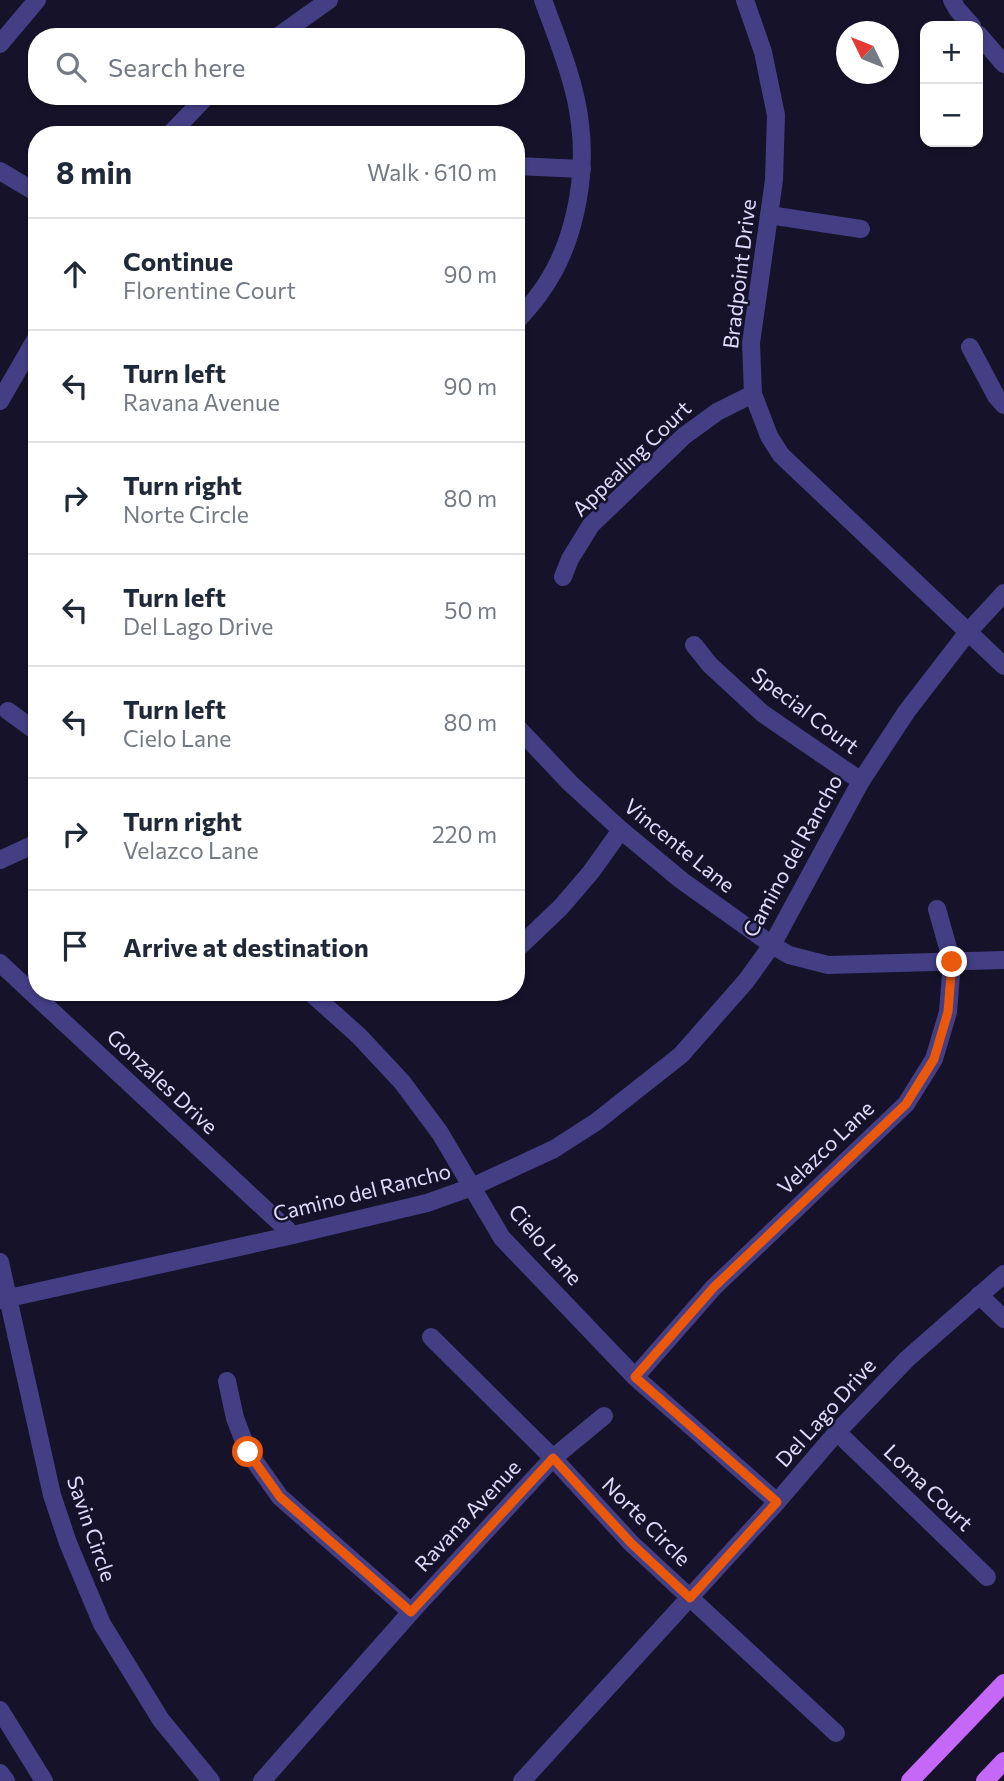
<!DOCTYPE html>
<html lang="en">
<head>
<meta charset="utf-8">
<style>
	:root { --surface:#fff; --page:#f6f6f7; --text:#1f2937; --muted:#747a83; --line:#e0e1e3 }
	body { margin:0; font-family:Commissioner,sans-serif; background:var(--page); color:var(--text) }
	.controls { position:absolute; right:21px; top:21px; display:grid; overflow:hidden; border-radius:14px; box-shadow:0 2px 5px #0004 }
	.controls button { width:63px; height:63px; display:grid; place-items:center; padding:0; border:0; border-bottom:2px solid var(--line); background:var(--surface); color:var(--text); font:35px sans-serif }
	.compass { position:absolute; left:836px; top:21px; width:63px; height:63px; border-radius:50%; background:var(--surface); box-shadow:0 2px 5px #0004; rotate:313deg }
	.stop { position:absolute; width:21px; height:21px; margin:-16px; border:5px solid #ea580c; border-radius:50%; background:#fff }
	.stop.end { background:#ea580c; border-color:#fff; box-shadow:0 2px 7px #0008 }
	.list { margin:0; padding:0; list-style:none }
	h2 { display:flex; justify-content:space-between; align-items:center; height:91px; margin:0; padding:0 28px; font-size:30px }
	h2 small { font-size:23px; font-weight:400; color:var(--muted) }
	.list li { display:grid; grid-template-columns:46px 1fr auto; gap:21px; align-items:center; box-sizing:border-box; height:112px; padding:0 28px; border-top:2px solid var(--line) }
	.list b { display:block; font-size:26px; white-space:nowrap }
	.list p { margin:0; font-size:23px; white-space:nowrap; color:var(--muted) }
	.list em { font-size:23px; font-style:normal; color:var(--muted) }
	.icon { flex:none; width:38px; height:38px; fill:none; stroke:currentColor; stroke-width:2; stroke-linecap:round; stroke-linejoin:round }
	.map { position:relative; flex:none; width:1004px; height:1781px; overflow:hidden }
	.search { position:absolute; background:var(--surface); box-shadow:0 2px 5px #0004; left:28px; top:28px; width:497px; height:77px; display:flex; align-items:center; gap:18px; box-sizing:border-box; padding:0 24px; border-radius:28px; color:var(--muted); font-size:26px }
	.panel { position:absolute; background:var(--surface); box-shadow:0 2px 5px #0004; left:28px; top:126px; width:497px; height:875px; border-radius:28px }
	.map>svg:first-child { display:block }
</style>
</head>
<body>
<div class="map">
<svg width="1004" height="1781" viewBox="0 0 1004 1781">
	<rect width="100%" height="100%" fill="#161229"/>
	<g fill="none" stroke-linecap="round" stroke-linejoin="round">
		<!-- minor -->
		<g stroke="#443f85" stroke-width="18">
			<polyline points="745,0 763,52 776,115 774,180 751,343 753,394 769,436 781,455 1004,666"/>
			<polyline points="952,0 957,9 972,26"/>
			<polyline points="978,34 1004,64"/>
			<polyline points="277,37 329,0"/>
			<polyline points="0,44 37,0"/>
			<polyline points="169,135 207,96"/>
			<polyline points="516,166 582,169"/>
			<polyline points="0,171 37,193"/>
			<polyline points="769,215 861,229"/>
			<path d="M516,322c8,-9 17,-19 24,-29 34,-46 47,-114 40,-169 -4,-40 -23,-86 -37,-124"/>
			<polyline points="970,347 996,396 1004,405"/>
			<polyline points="0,401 37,337"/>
			<polyline points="563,577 570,559 591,525 684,436 717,412 753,394"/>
			<polyline points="694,645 710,665 762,713 861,781"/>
			<polyline points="8,711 37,732"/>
			<polyline points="516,726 570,783 621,830 681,880 772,945 789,955 828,965 1004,960"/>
			<polyline points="0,860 37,843"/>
			<polyline points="516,950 561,907 591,872 621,830"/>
			<polyline points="0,963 293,1235"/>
			<polyline points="310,992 359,1036 402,1082 440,1133 502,1238 635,1377 777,1502"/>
			<polyline points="0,1262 52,1495 68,1543 102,1624 161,1720 211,1781"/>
			<polyline points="979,1295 1004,1319"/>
			<polyline points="0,1300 293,1235 427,1203 472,1187 554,1149 596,1122 681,1055 746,981 772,945 861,781 907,711 968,632 1004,593"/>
			<polyline points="431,1337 553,1458 631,1543 836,1733"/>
			<polyline points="635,1377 714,1287 906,1104 934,1059 948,1012 952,962 937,909"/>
			<polyline points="227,1381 235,1418 248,1452 280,1497 411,1612"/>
			<polyline points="837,1432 987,1577"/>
			<polyline points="0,1710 44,1781"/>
			<polyline points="0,1773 6,1781"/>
			<polyline points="262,1781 411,1612 553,1458 604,1416"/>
			<polyline points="522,1781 777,1502 837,1432 907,1359 1004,1274"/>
		</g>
		<!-- major -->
		<g stroke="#c568f7" stroke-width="18">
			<polyline points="910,1781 1004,1683"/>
			<polyline points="985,1781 1004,1761"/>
		</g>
	</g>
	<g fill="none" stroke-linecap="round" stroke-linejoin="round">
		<!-- route -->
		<polyline stroke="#ea580c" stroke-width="9" points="248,1452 280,1497 411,1612 553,1458 631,1543 690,1598 777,1502 635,1377 714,1287 906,1104 934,1059 948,1012 952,962"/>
	</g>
	<g text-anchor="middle" stroke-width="5" stroke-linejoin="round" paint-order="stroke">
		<!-- street labels -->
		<g font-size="21" fill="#e0dbfd" stroke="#161229">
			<text transform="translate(740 274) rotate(-83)" y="7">Bradpoint Drive</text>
			<text transform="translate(632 459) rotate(-44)" y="7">Appealing Court</text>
			<text transform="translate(805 711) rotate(37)" y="7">Special Court</text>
			<text transform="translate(679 846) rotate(39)" y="7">Vincente Lane</text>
			<text transform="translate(793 856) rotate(-61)" y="7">Camino del Rancho</text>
			<text transform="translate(162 1082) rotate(43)" y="7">Gonzales Drive</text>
			<text transform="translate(826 1148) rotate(-44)" y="7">Velazco Lane</text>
			<text transform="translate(362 1193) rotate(-14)" y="7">Camino del Rancho</text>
			<text transform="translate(545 1245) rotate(49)" y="7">Cielo Lane</text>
			<text transform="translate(826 1413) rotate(-48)" y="7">Del Lago Drive</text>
			<text transform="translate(928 1488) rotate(44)" y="7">Loma Court</text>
			<text transform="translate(468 1516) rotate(-47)" y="7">Ravana Avenue</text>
			<text transform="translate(646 1522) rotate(45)" y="7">Norte Circle</text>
			<text transform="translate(91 1529) rotate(71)" y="7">Savin Circle</text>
		</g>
	</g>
</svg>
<div class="controls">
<button>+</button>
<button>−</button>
</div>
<svg class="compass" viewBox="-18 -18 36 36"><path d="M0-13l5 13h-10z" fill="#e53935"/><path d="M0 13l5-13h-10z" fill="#747a83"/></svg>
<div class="stop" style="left:248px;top:1452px"></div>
<div class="stop end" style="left:952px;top:962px"></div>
<div class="search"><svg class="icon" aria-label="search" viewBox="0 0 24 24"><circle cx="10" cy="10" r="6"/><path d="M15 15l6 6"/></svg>Search here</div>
<section class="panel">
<h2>8 min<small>Walk · 610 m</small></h2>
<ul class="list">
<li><svg class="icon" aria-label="ahead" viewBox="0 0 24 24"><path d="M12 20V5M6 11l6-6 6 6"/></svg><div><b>Continue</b><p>Florentine Court</p></div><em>90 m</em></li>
<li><svg class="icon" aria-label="left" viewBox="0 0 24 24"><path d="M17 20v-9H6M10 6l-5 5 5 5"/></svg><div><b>Turn left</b><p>Ravana Avenue</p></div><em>90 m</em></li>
<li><svg class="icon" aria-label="right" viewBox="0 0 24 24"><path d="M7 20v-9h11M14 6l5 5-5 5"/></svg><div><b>Turn right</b><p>Norte Circle</p></div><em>80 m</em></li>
<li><svg class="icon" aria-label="left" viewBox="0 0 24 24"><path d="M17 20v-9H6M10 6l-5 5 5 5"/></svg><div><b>Turn left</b><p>Del Lago Drive</p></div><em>50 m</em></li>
<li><svg class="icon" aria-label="left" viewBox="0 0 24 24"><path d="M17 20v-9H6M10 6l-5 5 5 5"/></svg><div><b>Turn left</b><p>Cielo Lane</p></div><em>80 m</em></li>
<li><svg class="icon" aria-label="right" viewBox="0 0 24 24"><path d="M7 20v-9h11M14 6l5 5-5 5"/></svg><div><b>Turn right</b><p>Velazco Lane</p></div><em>220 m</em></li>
<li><svg class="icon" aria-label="arrive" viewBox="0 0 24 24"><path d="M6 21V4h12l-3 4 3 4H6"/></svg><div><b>Arrive at destination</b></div></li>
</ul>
</section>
</div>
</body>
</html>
